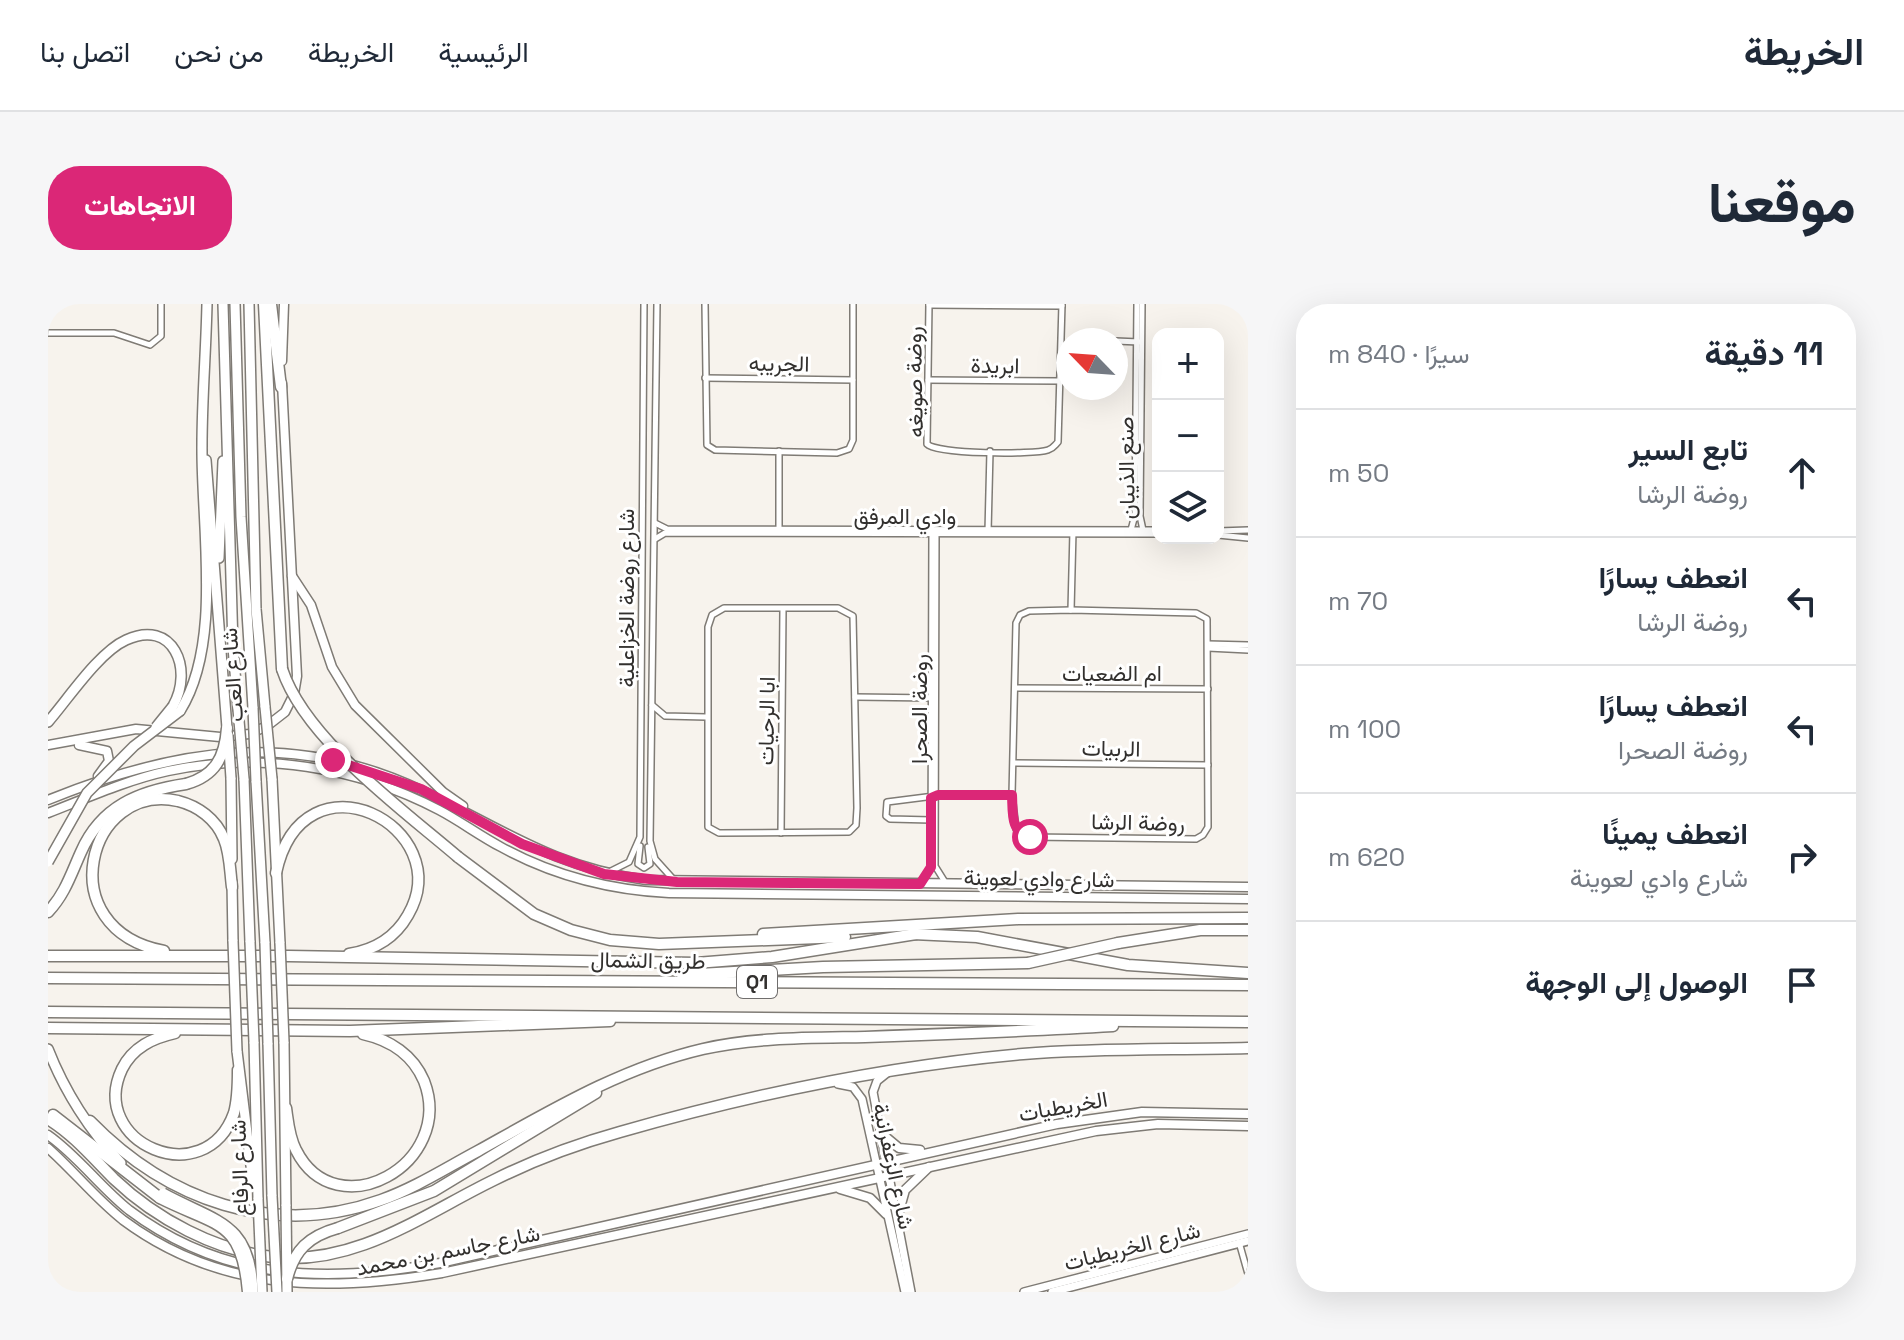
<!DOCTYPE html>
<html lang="ar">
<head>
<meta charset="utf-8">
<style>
	:root { --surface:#fff; --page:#f6f6f7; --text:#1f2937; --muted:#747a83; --line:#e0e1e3; --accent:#db2777 }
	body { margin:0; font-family:"Space Grotesk",Vazirmatn,sans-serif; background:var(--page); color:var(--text); direction:rtl }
	.controls { position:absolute; right:24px; top:24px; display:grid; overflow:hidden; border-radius:16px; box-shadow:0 8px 32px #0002 }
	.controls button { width:72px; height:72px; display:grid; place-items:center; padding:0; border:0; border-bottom:2px solid var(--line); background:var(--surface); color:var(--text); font:40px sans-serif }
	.compass { position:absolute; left:1008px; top:24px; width:72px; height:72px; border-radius:50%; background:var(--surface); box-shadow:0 8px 32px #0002; rotate:295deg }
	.stop { position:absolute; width:24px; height:24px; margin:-18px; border:6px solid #db2777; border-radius:50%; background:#fff }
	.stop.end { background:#db2777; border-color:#fff; box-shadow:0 2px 8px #0008 }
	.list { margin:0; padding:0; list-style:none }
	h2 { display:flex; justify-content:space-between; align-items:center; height:104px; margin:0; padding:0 32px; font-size:34px }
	h2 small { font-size:26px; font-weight:400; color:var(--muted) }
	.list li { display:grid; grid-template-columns:52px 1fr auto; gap:24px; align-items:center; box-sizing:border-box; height:128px; padding:0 32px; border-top:2px solid var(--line) }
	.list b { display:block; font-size:30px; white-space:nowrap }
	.list p { margin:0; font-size:26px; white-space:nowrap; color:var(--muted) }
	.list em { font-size:26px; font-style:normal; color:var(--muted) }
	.icon { flex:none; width:44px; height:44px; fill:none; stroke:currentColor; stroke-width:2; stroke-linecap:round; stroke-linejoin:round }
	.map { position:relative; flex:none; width:1200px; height:988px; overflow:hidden; direction:ltr; border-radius:32px }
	header { display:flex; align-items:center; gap:48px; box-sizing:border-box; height:112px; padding:0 40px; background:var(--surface); border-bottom:2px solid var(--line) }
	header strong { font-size:38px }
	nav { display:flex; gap:44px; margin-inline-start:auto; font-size:28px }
	.intro { display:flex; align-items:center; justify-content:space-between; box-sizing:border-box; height:192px; padding:0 48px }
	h1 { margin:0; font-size:56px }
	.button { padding:20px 36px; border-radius:32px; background:var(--accent); color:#fff; font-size:28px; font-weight:700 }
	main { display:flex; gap:48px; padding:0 48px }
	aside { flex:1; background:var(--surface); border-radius:32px; box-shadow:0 8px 32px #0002 }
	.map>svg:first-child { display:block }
</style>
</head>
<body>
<header>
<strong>الخريطة</strong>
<nav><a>الرئيسية</a><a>الخريطة</a><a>من نحن</a><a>اتصل بنا</a></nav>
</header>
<div class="intro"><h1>موقعنا</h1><a class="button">الاتجاهات</a></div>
<main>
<aside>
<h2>11 دقيقة<small>سيرًا · 840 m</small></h2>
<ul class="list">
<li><svg class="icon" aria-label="ahead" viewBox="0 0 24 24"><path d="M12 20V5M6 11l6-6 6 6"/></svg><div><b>تابع السير</b><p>روضة الرشا</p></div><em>50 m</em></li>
<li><svg class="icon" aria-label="left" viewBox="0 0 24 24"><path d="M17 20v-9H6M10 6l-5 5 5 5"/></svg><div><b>انعطف يسارًا</b><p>روضة الرشا</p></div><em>70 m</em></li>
<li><svg class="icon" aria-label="left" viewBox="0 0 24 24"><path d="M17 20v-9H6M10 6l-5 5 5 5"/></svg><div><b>انعطف يسارًا</b><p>روضة الصحرا</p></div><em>100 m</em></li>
<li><svg class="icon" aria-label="right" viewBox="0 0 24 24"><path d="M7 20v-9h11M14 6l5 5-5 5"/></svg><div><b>انعطف يمينًا</b><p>شارع وادي لعوينة</p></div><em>620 m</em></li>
<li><svg class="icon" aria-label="arrive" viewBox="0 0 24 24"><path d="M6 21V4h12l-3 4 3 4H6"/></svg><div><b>الوصول إلى الوجهة</b></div></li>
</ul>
</aside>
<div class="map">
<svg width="1200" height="988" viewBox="0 0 1200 988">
	<rect width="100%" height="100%" fill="#f7f3ed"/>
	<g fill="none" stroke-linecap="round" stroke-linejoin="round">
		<!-- minor casing -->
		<g stroke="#7f7b75" stroke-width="8">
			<g id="minor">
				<polyline points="609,0 602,537 607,555 625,575"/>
				<polyline points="657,0 659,141 667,146 789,149 801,145 805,136 805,0"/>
				<path d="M881,0l-2,140c9,10 106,11 121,6 6,-2 6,-4 10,-8l4,-138"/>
				<polyline points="1094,0 1092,212 1095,226"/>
				<polyline points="881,1 1014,2"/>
				<polyline points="0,29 66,29 102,41 113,32 113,0"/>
				<polyline points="1068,37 1091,38"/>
				<polyline points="657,74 805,76"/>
				<polyline points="880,76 1013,77"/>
				<polyline points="731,147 731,226"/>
				<polyline points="607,219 619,225 1110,226"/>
				<polyline points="1083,226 1087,211 1089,0"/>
				<polyline points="1170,227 1200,226"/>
				<polyline points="888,228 887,562 897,578"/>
				<polyline points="940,228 942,147"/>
				<polyline points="1170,231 1200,234"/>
				<polyline points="607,235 617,229 1110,230"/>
				<polygon points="676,304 790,304 805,312 809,504 808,521 801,528 671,529 660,523 660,323 664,311"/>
				<polygon points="1023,306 1148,309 1159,315 1160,523 1155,531 1148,535 982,533 968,525 964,491 968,319 972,311 981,307"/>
				<polyline points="1023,306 1025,227"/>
				<polyline points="1160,340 1200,341"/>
				<polyline points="1160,344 1200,346"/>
				<polyline points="967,384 1160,385"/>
				<polyline points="807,393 886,394"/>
				<polyline points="604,401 617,412 658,413"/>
				<polyline points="966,459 1160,461"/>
				<polyline points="883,516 842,515 838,512 839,498 894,491 964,491"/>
				<polyline points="733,529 735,305"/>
				<polyline points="592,542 590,560 596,564 602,560 600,543"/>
				<polyline points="561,568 581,558 592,533 596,0"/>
				<polyline points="873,580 883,563 884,225"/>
				<polyline points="1191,938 1200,970"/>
			</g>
		</g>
		<!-- tertiary casing -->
		<g stroke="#7f7b75" stroke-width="10">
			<g id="tertiary">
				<polyline points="839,769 829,777 825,788 863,988"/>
				<polyline points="790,780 805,783 814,795 857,988"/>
				<polyline points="976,988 1200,930"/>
				<polyline points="1004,988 1200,937"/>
			</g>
		</g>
		<!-- secondary casing -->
		<g stroke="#7f7b75" stroke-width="11">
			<g id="secondary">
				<polyline points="234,57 236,0"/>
				<polyline points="244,272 263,301 284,363 307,401 395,488 415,502"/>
				<polyline points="0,441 88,425 172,433 201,430 219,422 237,408 246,390 249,372 234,79"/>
				<polyline points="31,441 59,447 61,457 50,472"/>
				<path d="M0,496c128,-52 245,-71 375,-9 82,39 130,76 223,89l602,7"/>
				<path d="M0,509c39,-15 79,-33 120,-42 91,-20 189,-4 271,39 21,11 41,26 62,37 53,29 108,43 168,46l579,6"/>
				<polyline points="833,829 851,844 872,846"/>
				<path d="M0,831c30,21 52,52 81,75 96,72 198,73 311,53l617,-139 85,-12 106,2"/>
				<path d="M0,844c26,23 47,50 75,72 97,72 204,72 319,53l654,-142 62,-7 90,2"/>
				<polyline points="792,885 822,894 838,910"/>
				<polyline points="850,911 857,886 881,863"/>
			</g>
		</g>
		<!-- primary casing -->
		<g stroke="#7f7b75" stroke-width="12">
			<g id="primary">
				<polyline points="175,0 185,343 190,405"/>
				<polyline points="187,0 193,213 205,404"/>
				<polyline points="201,0 208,305 217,403"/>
				<polyline points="158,156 179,424"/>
				<polyline points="171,254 175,157"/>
				<path d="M132,407c43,-68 21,-186 22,-266 0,-47 4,-94 5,-141"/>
				<path d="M0,418c20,-23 51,-70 78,-82 47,-22 68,29 47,66"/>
				<polyline points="183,474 184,555"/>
				<polyline points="196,475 202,638"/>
				<polyline points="224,475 232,639"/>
				<polyline points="208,477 217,639"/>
				<polyline points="184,578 185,637"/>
				<polyline points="206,738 210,895"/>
				<polyline points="236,738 238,902"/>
				<polyline points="220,739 224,892"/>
				<path d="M0,745c16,41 42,83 73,114"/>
				<polyline points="189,747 205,878"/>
			</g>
		</g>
		<!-- motorway casing -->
		<g stroke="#7f7b75" stroke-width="13">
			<g id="motorway">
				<polyline points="216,0 234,365"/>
				<polyline points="223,0 233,83"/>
				<polyline points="410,553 486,610 523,626 562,636 611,640 797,633"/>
				<path d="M228,569c27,-127 183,-46 132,42 -13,23 -34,35 -59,39"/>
				<path d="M0,608c17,-18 23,-38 33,-60 20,-46 58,-61 105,-68"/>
				<polyline points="715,630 970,615 1200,614"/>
				<polyline points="865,630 929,633 1080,661 1200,669"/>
				<polyline points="1070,639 1152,626 1200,626"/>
				<path d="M116,647c-116,-22 -76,-170 14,-150 20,5 38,18 46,38 6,14 6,32 8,48"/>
				<polyline points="0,652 241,652 648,659 724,653 868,630"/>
				<polyline points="634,671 775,663 980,659"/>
				<polyline points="0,674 1200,681"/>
				<polyline points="0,708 1200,718"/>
				<polyline points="0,724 302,727 562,717"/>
				<path d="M127,729c-22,5 -42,14 -53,36 -35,74 83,125 112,44 4,-14 4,-29 4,-43"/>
				<path d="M238,804c2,14 3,29 10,42 40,80 160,14 128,-69 -11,-26 -34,-41 -61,-47"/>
				<polyline points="5,811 112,894"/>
				<path d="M0,815c26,16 45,39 66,60 42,40 102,72 159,78 83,9 151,-43 221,-77 40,-20 83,-36 126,-48 133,-38 266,-66 403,-78 75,-6 150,-4 225,-6"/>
				<path d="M42,817c77,79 183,118 291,79 34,-12 65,-32 97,-49 72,-40 143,-83 225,-102 53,-12 108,-11 162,-12 83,-3 165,-6 248,-11"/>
				<polyline points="290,924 386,887 548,789"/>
			</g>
		</g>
		<!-- minor -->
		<use href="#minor" stroke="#fff" stroke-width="5"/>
		<!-- tertiary -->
		<use href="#tertiary" stroke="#fff" stroke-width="7"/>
		<!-- secondary -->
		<use href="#secondary" stroke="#fff" stroke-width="8"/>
		<!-- primary -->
		<use href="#primary" stroke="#fff" stroke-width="9"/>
		<!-- motorway -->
		<use href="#motorway" stroke="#fff" stroke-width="10"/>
		<!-- primary-bridge casing -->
		<g stroke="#7f7b75" stroke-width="12" stroke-linecap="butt">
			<g id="primary-bridge">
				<polyline points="217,403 224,475"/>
				<polyline points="205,404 208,477"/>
				<polyline points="190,405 196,475"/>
				<polyline points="108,423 125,402"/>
				<polyline points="180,431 183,474"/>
				<polyline points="0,558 39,489 86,442 132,407"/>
				<polyline points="185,637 189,747"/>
				<polyline points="202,638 206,738"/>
				<polyline points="217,639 220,739"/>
				<polyline points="232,639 236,738"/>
				<path d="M115,889c53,29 88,28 90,99"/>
				<polyline points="224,892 229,988"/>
				<polyline points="210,895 214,988"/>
				<polyline points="238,902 239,988"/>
			</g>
		</g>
		<!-- motorway-bridge casing -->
		<g stroke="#7f7b75" stroke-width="13" stroke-linecap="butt">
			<g id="motorway-bridge">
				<path d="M234,365c23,70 120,140 176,188"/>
				<path d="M138,480c29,-8 39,-27 41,-56"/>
				<polyline points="980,659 1070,639"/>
				<path d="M112,894c57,29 82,21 88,94"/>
				<path d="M239,975c7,-29 22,-43 51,-51"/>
			</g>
		</g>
		<!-- primary-bridge -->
		<use href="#primary-bridge" stroke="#fff" stroke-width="9"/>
		<!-- motorway-bridge -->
		<use href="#motorway-bridge" stroke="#fff" stroke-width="10"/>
	</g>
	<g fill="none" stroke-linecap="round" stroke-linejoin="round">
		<!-- route -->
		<path stroke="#db2777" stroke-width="10" d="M285,456l88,29 101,55 82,30 73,8 243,2 11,-17v-69l7,-3h74c1,18 -2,37 18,42"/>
	</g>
	<g text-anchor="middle" stroke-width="6" stroke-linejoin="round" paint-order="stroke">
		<!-- shield labels -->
		<rect fill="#fff" stroke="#706e6d" stroke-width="2" x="689" y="662" width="40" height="32" rx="6"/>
		<g font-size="20" font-weight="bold" fill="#32302e">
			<text x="709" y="685">Q1</text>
		</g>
		<!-- street labels -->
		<g font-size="22" fill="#32302e" stroke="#fff">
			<text transform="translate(731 59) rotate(1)" y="8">الجريبه</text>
			<text transform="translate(947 61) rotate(1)" y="8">ابريدة</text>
			<text transform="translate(866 78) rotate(-91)" y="8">روضة صويغه</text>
			<text transform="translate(1078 164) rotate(-91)" y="8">صنع الذيبان</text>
			<text x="857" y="220">وادي المرفق</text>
			<text transform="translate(578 294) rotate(-90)" y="8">شارع روضة الخزاعلية</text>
			<text x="1064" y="377">ام الضعيات</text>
			<text transform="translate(184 371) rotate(-94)" y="8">شارع العب</text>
			<text transform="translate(871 405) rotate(-90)" y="8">روضة الصحرا</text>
			<text transform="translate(718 417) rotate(-89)" y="8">ابا الرحيات</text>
			<text transform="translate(1063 444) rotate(1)" y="8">الربيات</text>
			<text transform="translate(1090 518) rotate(1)" y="8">روضة الرشا</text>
			<text transform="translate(991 574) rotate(1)" y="8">شارع وادي لعوينة</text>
			<text transform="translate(600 656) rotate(1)" y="8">طريق الشمال</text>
			<text transform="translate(1015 802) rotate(-10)" y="8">الخريطيات</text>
			<text transform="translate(846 862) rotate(78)" y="8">شارع الزعفرانية</text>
			<text transform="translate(191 864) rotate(-92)" y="8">شارع الرفاع</text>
			<text transform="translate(1084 942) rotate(-14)" y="8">شارع الخريطيات</text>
			<text transform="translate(400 946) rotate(-11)" y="8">شارع جاسم بن محمد</text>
		</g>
	</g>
</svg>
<div class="controls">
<button>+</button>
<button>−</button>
<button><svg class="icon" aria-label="layers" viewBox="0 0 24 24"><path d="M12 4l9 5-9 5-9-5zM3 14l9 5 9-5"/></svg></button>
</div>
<svg class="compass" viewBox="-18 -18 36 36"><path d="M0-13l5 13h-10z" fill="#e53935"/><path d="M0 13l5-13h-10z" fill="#747a83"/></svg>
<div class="stop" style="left:982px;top:533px"></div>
<div class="stop end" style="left:285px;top:456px"></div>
</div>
</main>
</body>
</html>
